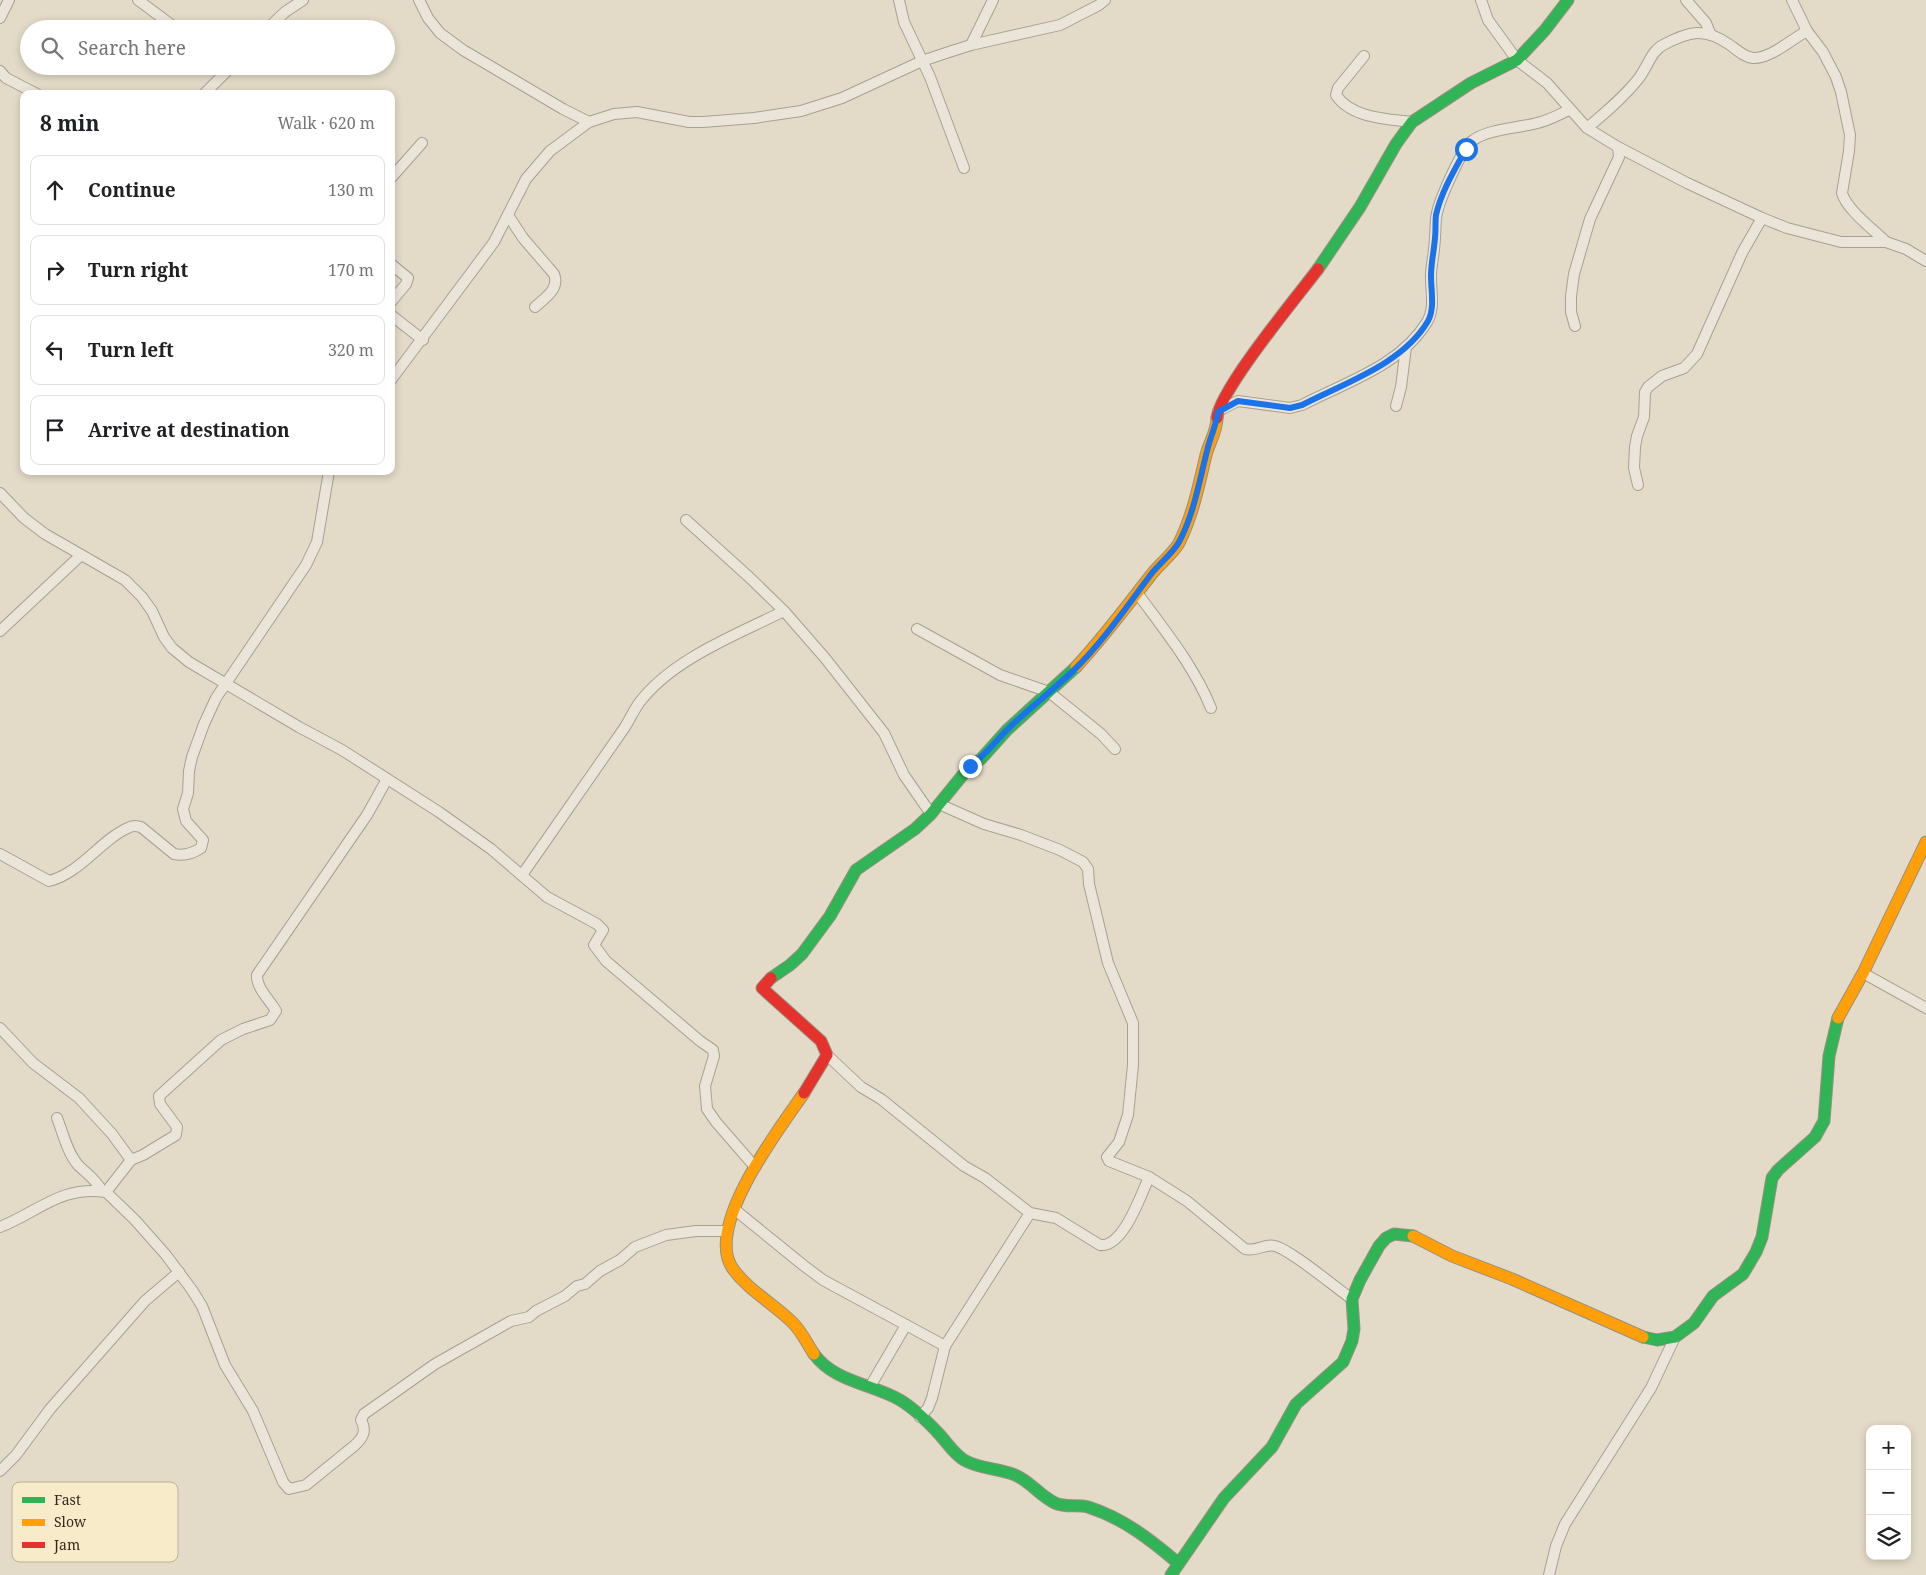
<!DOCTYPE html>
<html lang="en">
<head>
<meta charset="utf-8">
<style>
	:root { --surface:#fff; --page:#f6f6f6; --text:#202124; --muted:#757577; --line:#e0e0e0 }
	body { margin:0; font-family:"Noto Serif",serif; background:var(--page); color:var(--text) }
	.controls { position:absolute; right:15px; bottom:15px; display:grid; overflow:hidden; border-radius:10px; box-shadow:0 2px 8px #0003 }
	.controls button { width:45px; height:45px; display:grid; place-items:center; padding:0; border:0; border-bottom:1px solid var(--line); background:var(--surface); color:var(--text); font:25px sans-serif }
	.stop { position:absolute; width:15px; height:15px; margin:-11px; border:4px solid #1a73e8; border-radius:50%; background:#fff }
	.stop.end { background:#1a73e8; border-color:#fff; box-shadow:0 1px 5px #0008 }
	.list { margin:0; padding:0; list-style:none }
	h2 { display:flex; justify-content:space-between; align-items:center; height:65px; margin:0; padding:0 20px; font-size:21px }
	h2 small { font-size:16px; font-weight:400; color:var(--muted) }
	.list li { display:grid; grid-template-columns:32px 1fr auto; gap:15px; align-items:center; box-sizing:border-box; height:70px; margin:0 10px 10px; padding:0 10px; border:1px solid var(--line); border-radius:10px }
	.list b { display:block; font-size:19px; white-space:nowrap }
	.list em { font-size:16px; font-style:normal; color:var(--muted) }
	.icon { flex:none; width:28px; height:28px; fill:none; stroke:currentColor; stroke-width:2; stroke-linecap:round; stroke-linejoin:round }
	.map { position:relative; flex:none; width:1926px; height:1575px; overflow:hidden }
	.search { position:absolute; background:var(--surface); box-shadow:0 2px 8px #0003; left:20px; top:20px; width:375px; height:55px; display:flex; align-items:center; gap:12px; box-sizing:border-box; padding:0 18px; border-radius:28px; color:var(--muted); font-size:19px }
	.panel { position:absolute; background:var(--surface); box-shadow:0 2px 8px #0003; left:20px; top:90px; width:375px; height:385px; border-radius:10px }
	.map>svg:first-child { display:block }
</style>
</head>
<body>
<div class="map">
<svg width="1926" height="1575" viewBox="0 0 1926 1575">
	<rect width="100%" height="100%" fill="#e3dbc7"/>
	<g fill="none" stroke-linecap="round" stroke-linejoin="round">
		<!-- street casing -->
		<g stroke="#a8a091" stroke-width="12">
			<g id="street">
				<polyline points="138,0 177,29"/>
				<polyline points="419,0 428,18 440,33 463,50 563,109 589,122"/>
				<polyline points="899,0 904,22 930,77 964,168"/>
				<polyline points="1481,0 1488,20 1517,60 1547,83 1587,128 1618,147 1619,157 1590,219 1574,274 1571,296 1571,312 1575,326"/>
				<polyline points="1686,0 1706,23 1710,33"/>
				<path d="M1792,0l15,31 16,21 13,25 5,15 9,43 -1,16 -7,42c4,16 32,37 44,49"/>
				<polyline points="0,18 9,0"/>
				<polyline points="267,29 285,12 303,0"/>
				<polyline points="971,45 993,0"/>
				<path d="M1364,56l-26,32 -2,7c15,23 51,24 76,27"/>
				<polyline points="0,71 6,78 37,94"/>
				<polyline points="204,94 232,66"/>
				<path d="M1587,128c18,-15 37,-31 52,-50 8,-10 12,-27 24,-33 26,-14 42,-18 67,0 7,5 14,12 23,13 17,1 39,-19 54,-27"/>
				<polyline points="1618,147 1687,183 1762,218 1787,228 1841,242 1886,242 1906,249 1926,261"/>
				<polyline points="391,178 422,143"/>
				<path d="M508,215l15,23 31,36c6,15 -9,24 -19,33"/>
				<polyline points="391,264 408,278 406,284 391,302"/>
				<polyline points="391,315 423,340"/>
				<polyline points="391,380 494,242 526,179 550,151 589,122 614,114 637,112 689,122 703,122 754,118 801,111 842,98 922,61 952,51 971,45 1060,25 1099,5 1105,0"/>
				<polyline points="1396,406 1401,387 1406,347"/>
				<path d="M1218,411l20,-10 52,7 12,-3c44,-23 98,-39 125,-83 9,-15 3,-33 4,-49 1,-12 4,-25 4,-37 1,-8 0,-16 2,-23 3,-14 24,-63 35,-72 15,-12 47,-13 65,-18 11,-2 21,-8 32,-13"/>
				<polyline points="1638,485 1634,468 1635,447 1637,436 1644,417 1645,392 1648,387 1662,376 1684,368 1697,354 1742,253 1762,218"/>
				<polyline points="0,493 24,518 45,534 125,580 142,597 152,611 164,637 172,648 189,662 299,727 342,750 439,812 491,849 547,897 597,924 603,930 594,945 606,961 700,1041 713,1050 714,1056 705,1086 707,1109 716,1122 755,1167"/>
				<polyline points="686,520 749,577 784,611 825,658 884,733 904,775 931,814"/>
				<path d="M1138,594c27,37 56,72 73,114"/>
				<polyline points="917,629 1000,675 1049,692 1101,734 1115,749"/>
				<polyline points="0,631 80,556"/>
				<path d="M939,804l45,20 37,11 39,15 23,12 5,7 1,15 19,79 25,60v42l-5,50 -9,27 -12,15 2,4 40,16 38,24 58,48c13,3 19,-6 30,-3 16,4 61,42 77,53"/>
				<path d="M0,854l49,27c32,-8 52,-42 81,-54 4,-2 7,-1 11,0l33,27c10,2 18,0 27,-6l2,-8 -17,-19 -3,-12 5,-16 1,-22 3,-14 12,-33 12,-26 90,-133 11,-23 12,-71"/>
				<path d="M522,875l103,-148c5,-8 9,-17 14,-24 33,-44 97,-68 145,-92"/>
				<polyline points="1863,973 1926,1008"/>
				<polyline points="0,1028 33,1063 79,1098 112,1134 131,1160"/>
				<path d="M827,1055l34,32 20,12 83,67 21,12 45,35 26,5 44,27c23,3 41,-50 49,-68"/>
				<path d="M57,1118c6,15 10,34 21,47 9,9 18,14 24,26"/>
				<path d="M106,1192l29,28 31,35 26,35 10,16 23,59 28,46 30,71 6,7 17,-4 48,-39c9,-8 13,-15 7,-26l3,-6 71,-50 76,-43 18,-4 7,-6 29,-15 12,-10 8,-2 15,-13 20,-11 15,-13 31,-12 30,-4h31"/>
				<polyline points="734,1209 803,1265 823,1280 945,1346"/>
				<path d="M0,1227c38,-15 62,-42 106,-35l25,-32 12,-5 33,-20 1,-8 -17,-23 -1,-8 62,-56 22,-11 27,-9 6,-9c-6,-11 -20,-23 -19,-36l110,-160 20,-36"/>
				<polyline points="871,1385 906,1325"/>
				<polyline points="920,1417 928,1408 932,1398 945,1346 1030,1213"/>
				<polyline points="0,1471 16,1455 50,1409 145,1301 179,1272"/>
				<polyline points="1549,1575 1556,1546 1565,1524 1651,1388 1675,1337"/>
			</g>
		</g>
		<!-- fast casing -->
		<g stroke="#978f81" stroke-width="13">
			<g id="fast">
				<polyline points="1318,269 1360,207 1396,144 1412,122 1471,83 1517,60 1545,30 1568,0"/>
				<polyline points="771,978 790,965 802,954 830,916 856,870 915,829 931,814 970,766 981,759 1007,730 1076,667"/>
				<polyline points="1643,1337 1657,1340 1675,1337 1694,1323 1713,1296 1743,1274 1756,1252 1762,1237 1772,1178 1778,1170 1815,1137 1824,1121 1829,1056 1838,1018"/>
				<path d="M814,1354c20,28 59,30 86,46 15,9 28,22 40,35 8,9 14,19 24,25 15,9 34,8 51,15 15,6 25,21 40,28 11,5 22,1 33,4 35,11 63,33 90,56"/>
				<polyline points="1171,1575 1224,1498 1272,1447 1296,1404 1343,1362 1352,1341 1354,1329 1352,1299 1360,1280 1379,1246 1386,1238 1394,1234 1413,1236"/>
			</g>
		</g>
		<!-- slow casing -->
		<g stroke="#978f81" stroke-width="13">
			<g id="slow">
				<path d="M1076,667c27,-29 51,-61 75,-92 8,-11 21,-20 28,-32 14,-28 20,-59 27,-88 3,-12 11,-24 11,-37"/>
				<polyline points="1838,1018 1863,973 1926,842"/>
				<path d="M804,1093c-24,35 -101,134 -71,176 16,22 41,35 60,54 9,9 14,21 21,31"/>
				<polyline points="1413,1236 1452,1256 1512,1279 1643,1337"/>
			</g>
		</g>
		<!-- jam casing -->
		<g stroke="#978f81" stroke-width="13">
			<g id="jam">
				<path d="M1217,418c3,-29 80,-121 101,-149"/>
				<polyline points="771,978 762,988 821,1041 827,1055 804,1093"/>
			</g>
		</g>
		<!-- street -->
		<use href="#street" stroke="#ebe5d9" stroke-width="10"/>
		<!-- fast -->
		<use href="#fast" stroke="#30b455" stroke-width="11"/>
		<!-- slow -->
		<use href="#slow" stroke="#ff9f0a" stroke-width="11"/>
		<!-- jam -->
		<use href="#jam" stroke="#e5322d" stroke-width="11"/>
	</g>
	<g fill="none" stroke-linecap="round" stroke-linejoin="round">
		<!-- route -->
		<path stroke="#1a73e8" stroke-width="6" d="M970,766c16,-11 27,-27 41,-40 20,-19 42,-36 62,-55 30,-29 54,-65 79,-98 8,-10 21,-20 27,-31 15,-28 20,-60 28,-91 3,-13 9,-25 11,-39l20,-11 52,7 12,-3c42,-22 101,-41 126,-84 7,-13 3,-30 3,-45 0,-13 3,-25 4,-38 1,-8 0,-15 1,-23 5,-23 19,-46 30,-66"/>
	</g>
	<!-- legend -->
	<rect x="12" y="1482" width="166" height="80" rx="8" fill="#f7ebca" stroke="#bdb095" stroke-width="1"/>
	<rect x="22" y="1497" width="23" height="6" fill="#30b455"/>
	<rect x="22" y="1519" width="23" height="7" fill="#ff9f0a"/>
	<rect x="22" y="1542" width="23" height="6" fill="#e5322d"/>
	<g font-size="14" fill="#35281a">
		<text x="54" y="1505">Fast</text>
		<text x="54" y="1527">Slow</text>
		<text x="54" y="1550">Jam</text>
	</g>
</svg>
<div class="controls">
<button>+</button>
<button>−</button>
<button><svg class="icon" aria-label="layers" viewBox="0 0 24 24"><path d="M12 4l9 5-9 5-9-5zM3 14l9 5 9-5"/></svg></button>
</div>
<div class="stop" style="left:1466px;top:149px"></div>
<div class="stop end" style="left:970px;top:766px"></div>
<div class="search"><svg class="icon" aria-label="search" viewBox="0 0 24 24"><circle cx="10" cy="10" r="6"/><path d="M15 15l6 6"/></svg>Search here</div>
<section class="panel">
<h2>8 min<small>Walk · 620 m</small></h2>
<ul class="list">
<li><svg class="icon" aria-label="ahead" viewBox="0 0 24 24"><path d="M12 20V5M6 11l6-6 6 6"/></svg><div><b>Continue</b></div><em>130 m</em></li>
<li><svg class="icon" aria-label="right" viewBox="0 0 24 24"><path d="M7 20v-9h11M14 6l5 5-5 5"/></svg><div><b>Turn right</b></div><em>170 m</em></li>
<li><svg class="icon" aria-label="left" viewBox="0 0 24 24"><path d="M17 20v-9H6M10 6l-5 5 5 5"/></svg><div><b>Turn left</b></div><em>320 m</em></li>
<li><svg class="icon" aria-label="arrive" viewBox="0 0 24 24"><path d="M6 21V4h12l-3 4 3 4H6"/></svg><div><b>Arrive at destination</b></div></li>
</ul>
</section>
</div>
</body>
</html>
